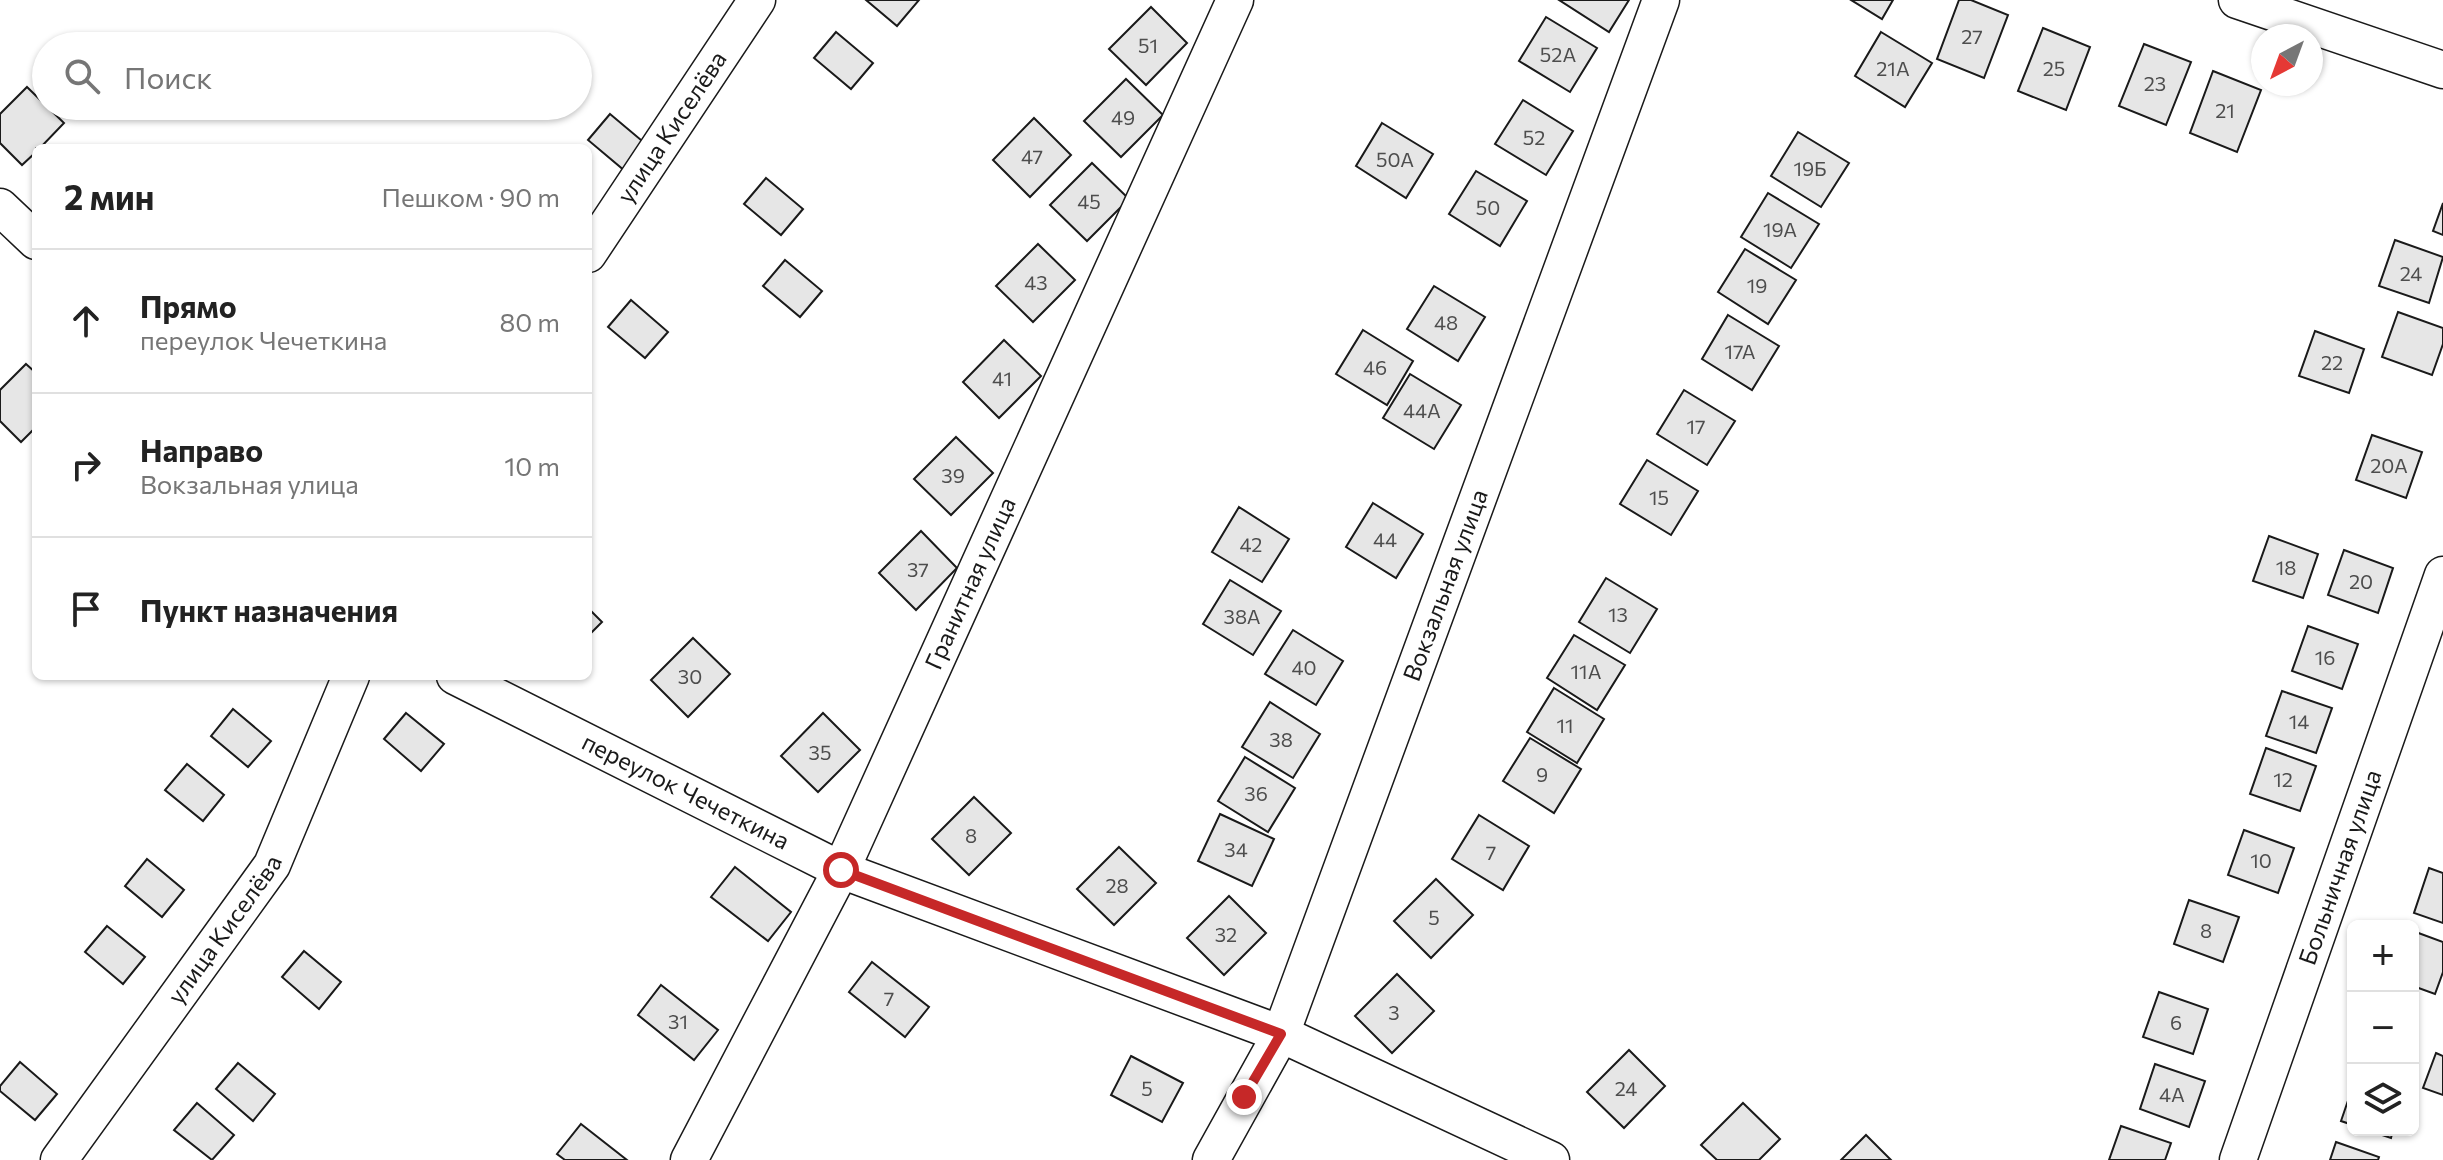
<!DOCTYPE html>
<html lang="ru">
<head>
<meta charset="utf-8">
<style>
	:root { --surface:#fff; --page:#f2f2f2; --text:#222; --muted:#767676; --line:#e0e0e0 }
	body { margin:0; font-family:Commissioner,sans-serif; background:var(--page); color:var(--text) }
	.controls { position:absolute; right:24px; bottom:24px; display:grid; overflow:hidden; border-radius:12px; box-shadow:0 2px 6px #0004 }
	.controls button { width:72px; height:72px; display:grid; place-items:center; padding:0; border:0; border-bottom:2px solid var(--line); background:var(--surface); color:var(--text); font:40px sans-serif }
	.compass { position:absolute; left:2251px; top:24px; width:72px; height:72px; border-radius:50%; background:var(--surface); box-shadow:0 2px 6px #0004; rotate:221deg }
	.stop { position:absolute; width:24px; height:24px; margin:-18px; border:6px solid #c62828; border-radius:50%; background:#fff }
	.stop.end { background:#c62828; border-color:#fff; box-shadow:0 2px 8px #0008 }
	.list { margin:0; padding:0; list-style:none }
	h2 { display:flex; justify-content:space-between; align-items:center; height:104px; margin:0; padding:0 32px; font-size:34px }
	h2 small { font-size:26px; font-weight:400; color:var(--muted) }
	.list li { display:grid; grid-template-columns:52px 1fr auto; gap:24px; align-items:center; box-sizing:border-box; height:144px; padding:0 32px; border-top:2px solid var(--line) }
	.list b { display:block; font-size:30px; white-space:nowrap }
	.list p { margin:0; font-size:26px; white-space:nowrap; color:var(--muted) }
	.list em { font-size:26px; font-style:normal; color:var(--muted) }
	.icon { flex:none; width:44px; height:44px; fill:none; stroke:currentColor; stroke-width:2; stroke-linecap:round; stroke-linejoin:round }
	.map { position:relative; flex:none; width:2443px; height:1160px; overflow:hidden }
	.search { position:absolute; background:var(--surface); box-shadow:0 2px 6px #0004; left:32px; top:32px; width:560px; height:88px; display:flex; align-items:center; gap:20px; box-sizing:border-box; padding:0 28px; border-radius:44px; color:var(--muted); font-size:30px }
	.panel { position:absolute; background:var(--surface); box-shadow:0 2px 6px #0004; left:32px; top:144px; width:560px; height:536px; border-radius:12px }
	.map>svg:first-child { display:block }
</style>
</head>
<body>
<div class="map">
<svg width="2443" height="1160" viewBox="0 0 2443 1160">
	<rect width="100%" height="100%" fill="#fff"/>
	<!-- building -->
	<g fill="#e6e6e6" stroke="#1a1a1a" stroke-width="2">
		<polygon points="866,0 919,0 897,26"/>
		<polygon points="1559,0 1629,0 1609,32"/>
		<polygon points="1851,0 1893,0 1882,19"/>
		<polygon points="1959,0 1971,0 2008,15 1984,78 1937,59"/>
		<polygon points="1151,7 1187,43 1146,85 1109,49"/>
		<polygon points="1546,17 1597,48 1570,92 1519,61"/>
		<polygon points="2043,28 2090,47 2066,110 2018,91"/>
		<polygon points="836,32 873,63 851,89 814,58"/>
		<polygon points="1881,32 1932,63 1905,107 1855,76"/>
		<polygon points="2144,44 2191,62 2166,125 2119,106"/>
		<polygon points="2213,71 2261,90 2237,152 2190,133"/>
		<polygon points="1126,79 1163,115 1121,157 1084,121"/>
		<polygon points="27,87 64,123 40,148 36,148 36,152 22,165 0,143 0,114"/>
		<polygon points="1523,100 1573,131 1546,175 1495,144"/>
		<polygon points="610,114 647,145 625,171 588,140"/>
		<polygon points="1034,118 1071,155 1030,197 993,160"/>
		<polygon points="1382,123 1433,154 1406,198 1356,166"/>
		<polygon points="1798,132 1849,163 1821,207 1771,176"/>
		<polygon points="1092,163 1129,199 1087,241 1050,205"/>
		<polygon points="1476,171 1527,201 1500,246 1449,214"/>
		<polygon points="766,178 803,209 781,235 744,204"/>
		<polygon points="1768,193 1819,224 1791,268 1741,237"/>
		<polygon points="2443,203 2443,235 2433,231"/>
		<polygon points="2395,240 2443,257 2429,303 2379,286"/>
		<polygon points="1038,244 1075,280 1033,322 996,286"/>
		<polygon points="1745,249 1796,280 1768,324 1718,292"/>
		<polygon points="785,260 822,291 800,317 763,286"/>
		<polygon points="1434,286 1485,317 1458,361 1407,329"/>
		<polygon points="631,300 668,332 645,358 608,327"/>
		<polygon points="2398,312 2443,328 2443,344 2432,375 2382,357"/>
		<polygon points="1728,315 1779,346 1752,390 1702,359"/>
		<polygon points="1363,330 1413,361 1387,405 1336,374"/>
		<polygon points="2315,331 2364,349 2349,393 2299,376"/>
		<polygon points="1004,340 1041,376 999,418 963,382"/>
		<polygon points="26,364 36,373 36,427 21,442 0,421 0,390"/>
		<polygon points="1410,374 1461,405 1434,449 1383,418"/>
		<polygon points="1684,390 1735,421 1707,465 1657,434"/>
		<polygon points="2372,435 2422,452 2406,498 2356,480"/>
		<polygon points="956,437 993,473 951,515 914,479"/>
		<polygon points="1647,460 1698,491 1671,535 1620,504"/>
		<polygon points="1373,503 1423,534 1396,578 1346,547"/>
		<polygon points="1239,507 1289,539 1262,582 1212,552"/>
		<polygon points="921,531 957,568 916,610 879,573"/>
		<polygon points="2269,536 2318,554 2303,598 2253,581"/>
		<polygon points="2344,550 2393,568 2378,613 2328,595"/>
		<polygon points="1606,578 1657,609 1630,653 1579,622"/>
		<polygon points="1230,580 1281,611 1253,655 1203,624"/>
		<polygon points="588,608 602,622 588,636"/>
		<polygon points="2308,626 2358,644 2342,689 2292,671"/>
		<polygon points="1293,630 1343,661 1316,705 1265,674"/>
		<polygon points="1574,635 1625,665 1597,710 1547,678"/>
		<polygon points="693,638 730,674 688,717 651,680"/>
		<polygon points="1554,688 1604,719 1577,763 1527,732"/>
		<polygon points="2282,691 2332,708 2316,753 2266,736"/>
		<polygon points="1270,702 1320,734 1293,778 1242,747"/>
		<polygon points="233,709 271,741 248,767 211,736"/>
		<polygon points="406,713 444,744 421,771 384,739"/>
		<polygon points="823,713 860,750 818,792 781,756"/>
		<polygon points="1530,738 1581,769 1554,813 1503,781"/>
		<polygon points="2266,748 2316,766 2300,811 2250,794"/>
		<polygon points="1245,757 1295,788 1268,832 1218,801"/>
		<polygon points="187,764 224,795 203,821 165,790"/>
		<polygon points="974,797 1011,833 969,875 932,839"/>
		<polygon points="1220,814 1274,839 1252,886 1198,861"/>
		<polygon points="1479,815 1529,846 1503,890 1452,859"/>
		<polygon points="2244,830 2294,848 2278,893 2228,875"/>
		<polygon points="1119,847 1156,883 1114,925 1077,889"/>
		<polygon points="147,859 184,890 162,917 125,886"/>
		<polygon points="735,867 791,912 768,941 711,897"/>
		<polygon points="2429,868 2443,873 2443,923 2414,913"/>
		<polygon points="1436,879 1473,915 1431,958 1394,921"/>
		<polygon points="1229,896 1266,933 1224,975 1187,938"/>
		<polygon points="2189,900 2239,917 2223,962 2174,944"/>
		<polygon points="107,926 145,957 123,984 85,952"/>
		<polygon points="2413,931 2443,942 2443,972 2435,994 2413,986"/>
		<polygon points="304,951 341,982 319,1009 282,977"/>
		<polygon points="872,962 929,1007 905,1037 849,992"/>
		<polygon points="1397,974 1434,1011 1392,1053 1355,1016"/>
		<polygon points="661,985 718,1030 694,1060 638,1015"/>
		<polygon points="2159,992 2208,1009 2193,1054 2143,1037"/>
		<polygon points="1629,1050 1665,1086 1624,1128 1587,1092"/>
		<polygon points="2436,1053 2443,1056 2443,1095 2423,1088"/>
		<polygon points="1131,1056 1183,1083 1162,1122 1111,1095"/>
		<polygon points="20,1062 57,1094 35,1120 0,1091 0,1086"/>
		<polygon points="238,1063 275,1094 253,1121 216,1089"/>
		<polygon points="2155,1064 2205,1081 2189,1127 2140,1109"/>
		<polygon points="2353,1086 2353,1125 2341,1121"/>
		<polygon points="197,1103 234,1135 212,1160 174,1130"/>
		<polygon points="1743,1103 1780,1139 1759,1160 1717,1160 1701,1145"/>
		<polygon points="581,1124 627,1160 565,1160 557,1154"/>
		<polygon points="2121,1126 2171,1143 2165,1160 2109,1160"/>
		<polygon points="2367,1130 2393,1130 2391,1138"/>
		<polygon points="1866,1135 1891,1160 1841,1160"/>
		<polygon points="2336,1142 2379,1157 2378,1160 2330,1160"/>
	</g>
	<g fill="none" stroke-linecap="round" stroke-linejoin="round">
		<!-- minor casing -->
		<g stroke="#1a1a1a" stroke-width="39">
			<g id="minor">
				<polyline points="2237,0 2443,70"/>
				<polyline points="0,207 36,241"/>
				<path id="s1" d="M588,254l169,-254"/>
				<path id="s2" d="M455,676l386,194 440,164 270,126"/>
				<path id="s3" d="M59,1160l213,-295 79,-189"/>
				<path id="s4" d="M689,1160l152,-290 394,-870"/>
				<path id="s5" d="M1211,1160l70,-126 380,-1034"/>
				<path id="s6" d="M2238,1160l205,-585"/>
			</g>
		</g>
		<!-- minor -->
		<use href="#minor" stroke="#fff" stroke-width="36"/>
	</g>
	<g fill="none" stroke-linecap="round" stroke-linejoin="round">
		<!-- route -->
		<polyline stroke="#c62828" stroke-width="10" points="841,870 1281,1034 1244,1097"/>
	</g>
	<g text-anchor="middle" stroke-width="6" stroke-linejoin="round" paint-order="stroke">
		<!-- number labels -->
		<g font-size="20" fill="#4d4d4d">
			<text x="1972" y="44">27</text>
			<text x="1148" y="53">51</text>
			<text x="1558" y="62">52А</text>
			<text x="1893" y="76">21А</text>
			<text x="2054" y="76">25</text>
			<text x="2155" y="91">23</text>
			<text x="2225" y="118">21</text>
			<text x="1123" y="125">49</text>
			<text x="1534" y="145">52</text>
			<text x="1032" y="164">47</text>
			<text x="1395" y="167">50А</text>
			<text x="1810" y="176">19Б</text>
			<text x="1089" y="209">45</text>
			<text x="1488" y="215">50</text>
			<text x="1780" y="237">19А</text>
			<text x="2411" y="281">24</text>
			<text x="1036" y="290">43</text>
			<text x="1757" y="293">19</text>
			<text x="1446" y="330">48</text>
			<text x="1740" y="359">17А</text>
			<text x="2332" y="370">22</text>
			<text x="1375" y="375">46</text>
			<text x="1002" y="386">41</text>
			<text x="1422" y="418">44А</text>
			<text x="1696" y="434">17</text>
			<text x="2389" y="473">20А</text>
			<text x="953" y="483">39</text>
			<text x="1659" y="505">15</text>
			<text x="1385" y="547">44</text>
			<text x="1251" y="552">42</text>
			<text x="2286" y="575">18</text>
			<text x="918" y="577">37</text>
			<text x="2361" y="589">20</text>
			<text x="1618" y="622">13</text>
			<text x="1242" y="624">38А</text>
			<text x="2325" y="665">16</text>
			<text x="1304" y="675">40</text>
			<text x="1586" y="679">11А</text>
			<text x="690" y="684">30</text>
			<text x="2299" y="729">14</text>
			<text x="1565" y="733">11</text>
			<text x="1281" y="747">38</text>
			<text x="820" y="760">35</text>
			<text x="1542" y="782">9</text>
			<text x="2283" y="787">12</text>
			<text x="1256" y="801">36</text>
			<text x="971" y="843">8</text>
			<text x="1236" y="857">34</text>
			<text x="1491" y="860">7</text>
			<text x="2261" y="868">10</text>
			<text x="1117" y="893">28</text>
			<text x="1434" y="925">5</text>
			<text x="2206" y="938">8</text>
			<text x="1226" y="942">32</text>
			<text x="889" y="1006">7</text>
			<text x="1394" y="1020">3</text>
			<text x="678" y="1029">31</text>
			<text x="2176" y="1030">6</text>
			<text x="1147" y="1096">5</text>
			<text x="1626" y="1096">24</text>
			<text x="2172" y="1102">4А</text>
		</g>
		<!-- street labels -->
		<g font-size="24" fill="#1a1a1a" stroke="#fff">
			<text dy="8" stroke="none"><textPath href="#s1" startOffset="152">улица Киселёва</textPath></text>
			<text dy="8" stroke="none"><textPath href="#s4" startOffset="642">Гранитная улица</textPath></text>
			<text dy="8" stroke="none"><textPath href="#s5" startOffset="622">Вокзальная улица</textPath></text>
			<text dy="8" stroke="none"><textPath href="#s2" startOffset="258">переулок Чечеткина</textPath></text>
			<text dy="8" stroke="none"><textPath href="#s6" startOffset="310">Больничная улица</textPath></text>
			<text dy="8" stroke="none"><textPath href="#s3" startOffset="284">улица Киселёва</textPath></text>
		</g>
	</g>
</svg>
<div class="controls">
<button>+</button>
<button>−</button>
<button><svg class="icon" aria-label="layers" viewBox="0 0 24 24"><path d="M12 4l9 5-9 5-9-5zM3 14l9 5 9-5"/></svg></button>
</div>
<svg class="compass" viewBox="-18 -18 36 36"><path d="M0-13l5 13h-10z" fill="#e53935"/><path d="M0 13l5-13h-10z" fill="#767676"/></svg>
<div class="stop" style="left:841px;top:870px"></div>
<div class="stop end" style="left:1244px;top:1097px"></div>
<div class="search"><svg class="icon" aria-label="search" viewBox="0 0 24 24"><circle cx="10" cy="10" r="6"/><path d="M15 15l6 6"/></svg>Поиск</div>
<section class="panel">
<h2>2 мин<small>Пешком · 90 m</small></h2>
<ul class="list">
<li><svg class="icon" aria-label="ahead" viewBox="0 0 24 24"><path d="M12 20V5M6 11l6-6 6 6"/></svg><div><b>Прямо</b><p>переулок Чечеткина</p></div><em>80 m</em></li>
<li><svg class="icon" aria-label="right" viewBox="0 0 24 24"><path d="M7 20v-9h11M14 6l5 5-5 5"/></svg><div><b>Направо</b><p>Вокзальная улица</p></div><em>10 m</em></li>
<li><svg class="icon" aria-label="arrive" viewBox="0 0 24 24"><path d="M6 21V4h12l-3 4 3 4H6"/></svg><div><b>Пункт назначения</b></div></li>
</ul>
</section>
</div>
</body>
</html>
